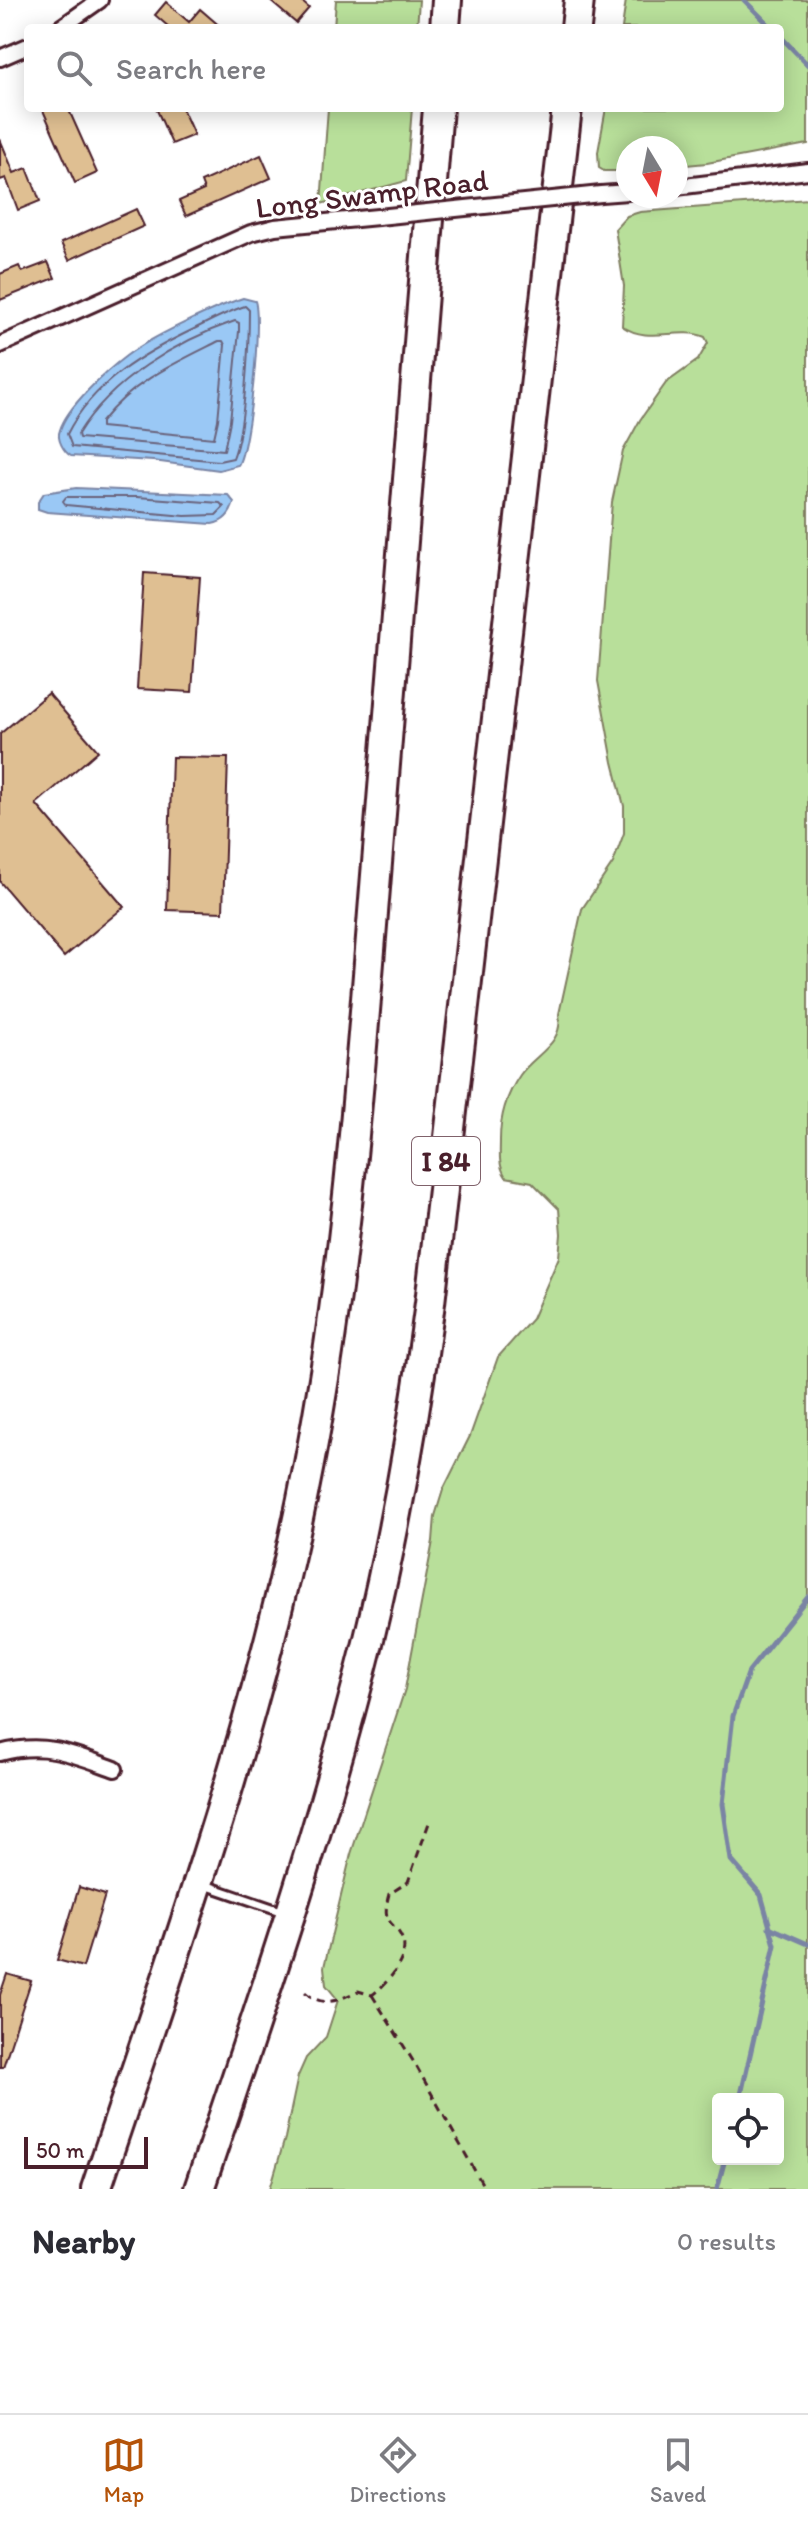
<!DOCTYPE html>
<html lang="en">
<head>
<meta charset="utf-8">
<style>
	:root { --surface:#fff; --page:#f7f7f7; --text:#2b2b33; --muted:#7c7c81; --line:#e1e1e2; --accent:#b45309 }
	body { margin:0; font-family:Itim,sans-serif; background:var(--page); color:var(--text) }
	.controls { position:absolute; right:24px; bottom:24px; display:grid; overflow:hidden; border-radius:8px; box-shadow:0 4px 20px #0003 }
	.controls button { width:72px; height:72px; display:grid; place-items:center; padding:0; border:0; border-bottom:2px solid var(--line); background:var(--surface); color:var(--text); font:40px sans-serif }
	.compass { position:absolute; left:616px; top:136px; width:72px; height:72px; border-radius:50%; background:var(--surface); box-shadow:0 4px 20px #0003; rotate:170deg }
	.scale { position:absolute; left:24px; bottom:20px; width:124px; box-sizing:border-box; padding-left:8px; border:4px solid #4a1f2b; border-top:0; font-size:22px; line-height:28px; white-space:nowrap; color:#4a1f2b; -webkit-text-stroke:6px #fff; paint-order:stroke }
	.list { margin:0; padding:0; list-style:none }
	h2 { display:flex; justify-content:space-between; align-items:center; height:104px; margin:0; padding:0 32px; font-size:34px }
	h2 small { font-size:26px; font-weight:400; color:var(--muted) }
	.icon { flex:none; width:44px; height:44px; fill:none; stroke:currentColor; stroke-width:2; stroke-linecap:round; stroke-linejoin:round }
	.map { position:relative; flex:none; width:808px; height:2189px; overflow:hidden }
	.search { position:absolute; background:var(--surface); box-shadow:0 4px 20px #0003; left:24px; right:24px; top:24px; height:88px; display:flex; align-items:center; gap:20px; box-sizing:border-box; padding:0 28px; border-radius:8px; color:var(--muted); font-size:30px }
	.sheet { height:224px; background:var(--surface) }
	nav { display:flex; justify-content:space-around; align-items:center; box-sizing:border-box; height:112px; border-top:2px solid var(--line); background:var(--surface); font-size:22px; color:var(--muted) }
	nav a { display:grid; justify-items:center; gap:4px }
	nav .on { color:var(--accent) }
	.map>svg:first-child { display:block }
</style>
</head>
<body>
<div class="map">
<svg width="808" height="2189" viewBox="0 0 808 2189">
	<rect width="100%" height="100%" fill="#fff"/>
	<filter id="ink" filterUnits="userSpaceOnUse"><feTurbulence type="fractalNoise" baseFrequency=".0125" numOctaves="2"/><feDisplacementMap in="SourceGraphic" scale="16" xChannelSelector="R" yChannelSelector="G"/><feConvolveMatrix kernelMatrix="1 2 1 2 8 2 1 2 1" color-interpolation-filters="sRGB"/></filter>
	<g filter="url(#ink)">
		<!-- green -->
		<g fill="#b8df9a" stroke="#817f62" stroke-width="2" fill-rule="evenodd">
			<polygon points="336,0 419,0 417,28 334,28"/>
			<polygon points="626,0 808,0 808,144 707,163 676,166 676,148 628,148 628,171 604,171 599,168 598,152 606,108 780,108 780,28 622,28"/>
			<polygon points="328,108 412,108 406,181 321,204"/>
			<path d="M808,199v1990h-538l15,-51 13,-62 8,-18 20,-21 12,-37 -12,-15 -2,-18 27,-113 54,-165 28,-148 2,-25 8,-26 27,-54 28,-79 34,-38 27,-62 2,-23 -2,-25 -27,-27 -26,-5c-8,-12 -6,-23 -6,-37 0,-23 7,-46 20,-65 14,-21 44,-30 39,-61l23,-105 31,-46 11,-30v-27l-11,-44 -15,-81 14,-179 11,-51 17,-31 26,-37 32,-23 10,-17 -3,-6c-27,-11 -56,8 -83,-11l2,-40 -9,-57 12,-13 13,-4zM718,2099h60v60h-60z"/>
		</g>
		<!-- water -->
		<g fill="#9ac8f5" stroke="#7a84a4" stroke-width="2">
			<path d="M243,298l12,3c7,20 -6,147 -17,164l-19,5 -66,-9 -82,-5c-7,-4 -15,-17 -11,-26 7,-23 46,-59 66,-74 25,-19 87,-48 117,-58z"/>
			<path d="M76,488l152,7 6,7c-3,12 -10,20 -22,22l-165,-12 -9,-3v-7l6,-9z"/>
		</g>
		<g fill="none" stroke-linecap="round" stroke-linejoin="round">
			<!-- shore -->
			<g stroke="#6a637c" stroke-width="2">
				<path d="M245,306l4,4c0,34 -4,118 -16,148l-14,3 -147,-14 -5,-13c26,-52 77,-81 127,-105 16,-8 33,-17 51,-23z"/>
				<path d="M235,321l4,2v8l-9,90 -6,29 -145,-12 -1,-4c33,-54 99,-93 157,-113z"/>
				<path d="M219,341h4l2,4 -7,75 -4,18 -113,-11v-5c33,-41 72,-58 118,-81z"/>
				<polygon points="66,497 137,497 220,503 224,507 216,515 185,516 66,505 63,501"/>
			</g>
			<!-- stream -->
			<g stroke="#7a84a4" stroke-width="5">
				<polyline points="744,0 772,28"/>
				<polyline points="780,36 808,65"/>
				<polyline points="769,1927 808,1944"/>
				<polyline points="740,2099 775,1945 761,1895 731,1860 723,1804 733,1716 749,1671 808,1597"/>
				<polyline points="717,2189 725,2159"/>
			</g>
		</g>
		<!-- building -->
		<g fill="#dfbf92" stroke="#4a1f2b" stroke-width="2">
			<polygon points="269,0 300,0 309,8 296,23"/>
			<polygon points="166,2 189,22 200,9 222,28 170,28 155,15"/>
			<polygon points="42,108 68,108 97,173 75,183"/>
			<polygon points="156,108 182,108 194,135 172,144"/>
			<polygon points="0,139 14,173 27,168 40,201 18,210 6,178 0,180"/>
			<polygon points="261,155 271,178 186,216 179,201 204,190 201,182"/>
			<polygon points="136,209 144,226 69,260 61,243"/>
			<polygon points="48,262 55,278 0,300 0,274 19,266 22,272"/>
			<polygon points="144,573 200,577 192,692 137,689"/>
			<polygon points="48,693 98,751 36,804 124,907 64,957 0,882 0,734"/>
			<polygon points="172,757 228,758 223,912 167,910"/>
			<polygon points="79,1887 105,1895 83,1967 57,1960"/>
			<polygon points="7,1974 31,1981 3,2067 0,2067 0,1995"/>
		</g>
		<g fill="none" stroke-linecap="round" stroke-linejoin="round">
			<!-- service casing -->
			<g stroke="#4a1f2b" stroke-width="13">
				<polyline id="service" points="205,1885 284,1912"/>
			</g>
			<!-- minor casing -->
			<g stroke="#4a1f2b" stroke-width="20">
				<g id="minor">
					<polyline points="60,28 100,0"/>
					<polyline points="0,58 28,46"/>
					<polyline points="676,187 808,171"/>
					<polyline points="601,194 628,192"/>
					<polyline points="0,345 251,233 275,227 388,216"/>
					<path d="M0,1753c45,-12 73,1 115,16"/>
				</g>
			</g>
			<!-- motorway casing -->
			<g stroke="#4a1f2b" stroke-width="34">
				<g id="motorway">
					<polyline points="445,28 447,0"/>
					<polyline points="576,28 579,0"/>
					<path d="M96,2189c80,-239 166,-476 213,-725 39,-202 52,-407 69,-613 20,-248 40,-495 60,-743"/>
					<path d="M199,2189c61,-180 123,-361 169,-546 27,-112 47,-226 62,-340l137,-1195"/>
				</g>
			</g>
			<!-- path -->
			<g stroke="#4a1f2b" stroke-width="3" stroke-dasharray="8 6" stroke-linecap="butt">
				<path d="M305,1992c19,17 33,8 53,-1l14,4c13,-9 37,-36 31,-54 -8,-22 -23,-14 -14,-47l19,-12 21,-59"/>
				<polyline points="372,1995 415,2064 485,2189"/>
			</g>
			<!-- service -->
			<use href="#service" stroke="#fff" stroke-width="7"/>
			<!-- minor -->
			<use href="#minor" stroke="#fff" stroke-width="14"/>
			<!-- motorway -->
			<use href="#motorway" stroke="#fff" stroke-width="28"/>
			<!-- minor-bridge casing -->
			<g stroke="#4a1f2b" stroke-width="20" stroke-linecap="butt">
				<polyline id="minor-bridge" points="388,216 601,194"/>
			</g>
			<!-- minor-bridge -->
			<use href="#minor-bridge" stroke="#fff" stroke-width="14"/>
		</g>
	</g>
	<g text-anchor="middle" stroke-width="6" stroke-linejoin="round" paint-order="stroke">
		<!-- shield labels -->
		<rect fill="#fff" stroke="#80626b" stroke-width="2" x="412" y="1137" width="68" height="48" rx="6"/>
		<g font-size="28" font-weight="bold" fill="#4a1f2b">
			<text x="446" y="1171">I 84</text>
		</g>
		<!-- street labels -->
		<g font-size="30" fill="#4a1f2b" stroke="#fff">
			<text transform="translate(372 194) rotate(-7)" y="10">Long Swamp Road</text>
		</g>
	</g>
</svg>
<div class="controls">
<button><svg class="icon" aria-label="locate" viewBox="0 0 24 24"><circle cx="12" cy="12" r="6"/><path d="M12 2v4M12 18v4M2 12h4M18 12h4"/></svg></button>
</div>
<svg class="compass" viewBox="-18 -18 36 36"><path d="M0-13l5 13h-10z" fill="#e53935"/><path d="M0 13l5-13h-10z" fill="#7c7c81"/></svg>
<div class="scale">50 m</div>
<div class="search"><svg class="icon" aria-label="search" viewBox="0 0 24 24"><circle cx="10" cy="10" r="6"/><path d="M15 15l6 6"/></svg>Search here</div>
</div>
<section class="sheet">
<h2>Nearby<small>0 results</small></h2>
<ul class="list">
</ul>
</section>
<nav>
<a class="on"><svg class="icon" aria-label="map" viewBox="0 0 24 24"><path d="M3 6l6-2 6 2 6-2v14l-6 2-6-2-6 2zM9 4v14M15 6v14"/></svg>Map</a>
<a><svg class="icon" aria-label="directions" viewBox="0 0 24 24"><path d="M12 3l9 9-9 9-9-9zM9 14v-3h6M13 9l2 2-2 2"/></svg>Directions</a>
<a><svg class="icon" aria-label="saved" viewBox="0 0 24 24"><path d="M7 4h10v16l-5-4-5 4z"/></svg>Saved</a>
</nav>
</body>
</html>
